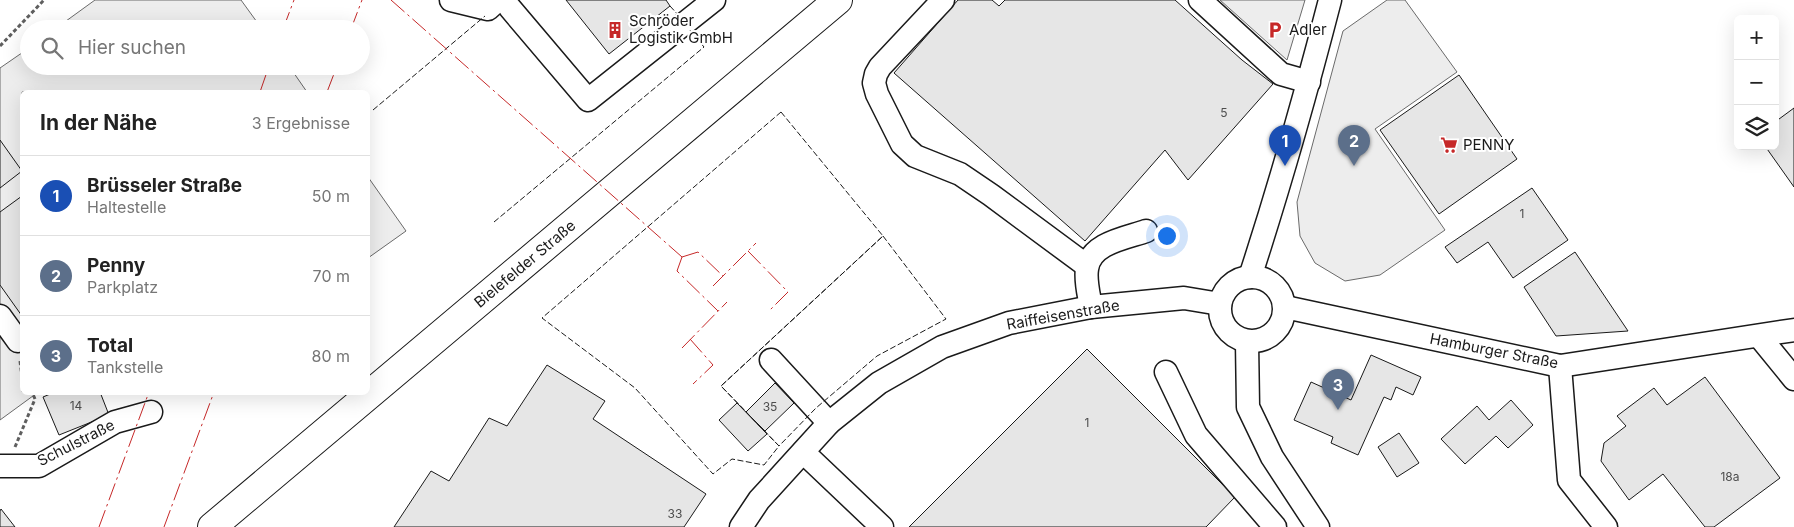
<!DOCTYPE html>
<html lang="de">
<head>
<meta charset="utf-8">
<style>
	:root { --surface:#fff; --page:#f2f2f2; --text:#222; --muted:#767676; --line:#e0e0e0; --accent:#c62828 }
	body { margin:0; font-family:Inter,sans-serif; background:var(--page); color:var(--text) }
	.controls { position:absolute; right:15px; top:15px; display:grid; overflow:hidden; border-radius:8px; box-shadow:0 5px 20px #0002 }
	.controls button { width:45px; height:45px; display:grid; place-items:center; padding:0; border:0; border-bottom:1px solid var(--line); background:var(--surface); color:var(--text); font:25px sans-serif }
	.you { position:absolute; left:1166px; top:235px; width:18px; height:18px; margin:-12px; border:4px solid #fff; border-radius:50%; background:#1a73e8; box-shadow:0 0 0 8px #1a73e833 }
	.badge { display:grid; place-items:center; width:32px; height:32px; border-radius:50%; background:var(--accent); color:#fff; font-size:16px; font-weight:700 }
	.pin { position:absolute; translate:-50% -41px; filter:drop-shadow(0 1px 2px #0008) }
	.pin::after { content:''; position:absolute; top:26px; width:18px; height:15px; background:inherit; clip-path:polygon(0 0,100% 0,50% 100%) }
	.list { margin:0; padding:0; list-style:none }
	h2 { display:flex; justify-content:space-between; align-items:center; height:65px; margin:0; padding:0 20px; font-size:21px }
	h2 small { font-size:16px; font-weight:400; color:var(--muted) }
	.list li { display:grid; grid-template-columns:32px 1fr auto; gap:15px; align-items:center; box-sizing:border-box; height:80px; padding:0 20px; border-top:1px solid var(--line) }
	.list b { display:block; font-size:19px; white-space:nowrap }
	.list p { margin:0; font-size:16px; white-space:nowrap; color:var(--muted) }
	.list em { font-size:16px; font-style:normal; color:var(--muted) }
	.icon { flex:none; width:28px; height:28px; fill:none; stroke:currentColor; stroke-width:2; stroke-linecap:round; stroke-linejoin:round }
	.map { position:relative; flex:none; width:1794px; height:527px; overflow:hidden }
	.search { position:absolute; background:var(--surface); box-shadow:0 5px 20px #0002; left:20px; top:20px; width:350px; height:55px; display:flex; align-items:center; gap:12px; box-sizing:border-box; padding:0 18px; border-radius:28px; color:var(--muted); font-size:19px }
	.panel { position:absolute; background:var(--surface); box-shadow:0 5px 20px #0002; left:20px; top:90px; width:350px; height:305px; border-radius:8px }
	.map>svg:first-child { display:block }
</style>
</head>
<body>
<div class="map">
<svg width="1794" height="527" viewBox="0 0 1794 527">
	<rect width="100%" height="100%" fill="#fff"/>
	<!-- built -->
	<g fill="#ededed" stroke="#6a6a6a">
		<polygon points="95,0 241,0 262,29 55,29"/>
		<polygon points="1220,0 1305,0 1287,60"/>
		<polygon points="1387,0 1405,0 1457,72 1375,129 1445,230 1380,275 1345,281 1315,263 1300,236 1297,202 1343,31"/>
		<polygon points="29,48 29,66 289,66 307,92 22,92 22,392 37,393 0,420 0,68"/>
		<polygon points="368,177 406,231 368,258"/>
	</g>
	<!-- building -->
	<g fill="#e6e6e6" stroke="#1a1a1a">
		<polygon points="566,0 666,0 670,6 609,54"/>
		<polygon points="958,0 992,0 999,6 1005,0 1175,0 1242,60 1273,84 1188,180 1165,150 1085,241 894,73"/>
		<polygon points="1459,75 1517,159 1439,214 1380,130"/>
		<polygon points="1794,108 1794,187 1765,146 1775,146 1775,122"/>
		<polygon points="0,140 22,171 0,188"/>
		<polygon points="1532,188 1568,240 1513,278 1488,242 1457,263 1445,247"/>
		<polygon points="22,196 22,316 0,285 0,212"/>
		<polygon points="1575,252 1628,331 1556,336 1524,287"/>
		<polygon points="1087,349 1235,497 1206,527 909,527"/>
		<polygon points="1371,355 1421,377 1413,395 1396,387 1391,400 1384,397 1358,455 1331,443 1333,437 1294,420 1311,382 1351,400"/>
		<polygon points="547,365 605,401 593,419 706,494 684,527 394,527 431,471 449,481 489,418 507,426"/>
		<polygon points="1705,377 1780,478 1714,527 1705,527 1663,474 1629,500 1601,461 1604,443 1626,426 1617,416 1654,388 1667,405"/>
		<polygon points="775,383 794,403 765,431 746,412"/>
		<polygon points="55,392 100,392 109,415 59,435 43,397"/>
		<polygon points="1511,400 1533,425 1508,448 1496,436 1465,464 1441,439 1477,406 1489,420"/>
		<polygon points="737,403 767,434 748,451 719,420"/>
		<polygon points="1399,433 1419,463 1397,477 1378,447"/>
		<polygon points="1,509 15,527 0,527 0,511"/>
	</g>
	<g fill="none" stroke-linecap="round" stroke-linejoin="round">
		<!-- minor casing -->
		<g stroke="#1a1a1a" stroke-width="25">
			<g id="minor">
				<polyline points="451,0 488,9 498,0"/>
				<polyline points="943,0 880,67 876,74 874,83 877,94 902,144 915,156 960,174 991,195 1087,266"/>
				<polyline points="1200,0 1281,74 1309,82"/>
				<polyline points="510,8 588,100 714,0"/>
				<circle cx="1252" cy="309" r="32"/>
				<path d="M1250,277c30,-92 56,-184 80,-277"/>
				<path d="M1091,307c-2,-12 -6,-26 -4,-38 3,-26 39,-31 59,-38"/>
				<polyline points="1285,307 1560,366 1794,330"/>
				<polyline points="0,316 18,341"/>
				<polyline points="1759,336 1794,379"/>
				<polyline points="1247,342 1248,407 1272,457 1318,527"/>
				<polyline points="771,360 829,423"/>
				<polyline points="1560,366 1569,480 1606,527"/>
				<polyline points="1166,372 1196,435 1275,527"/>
				<polyline points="803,452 882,527"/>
				<polyline points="0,466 39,466 115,422 151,412"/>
				<polyline points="741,527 759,500 829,423 879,383 942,347 1009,323 1091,307 1184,298 1220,304"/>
			</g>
		</g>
		<!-- major casing -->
		<g stroke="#1a1a1a" stroke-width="30">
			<polyline id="major" points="212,527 838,0"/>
		</g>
		<!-- path -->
		<g stroke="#5f5f5f" stroke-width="3" stroke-dasharray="4 2.5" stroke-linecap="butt">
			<polyline points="0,46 44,0"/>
			<polyline points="20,361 22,377"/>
			<polyline points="15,447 35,399 32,392"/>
		</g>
		<!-- minor -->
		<use href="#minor" stroke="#fff" stroke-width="22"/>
		<!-- major -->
		<use href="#major" stroke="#fff" stroke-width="28"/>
		<!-- fence -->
		<g stroke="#1a1a1a" stroke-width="1" stroke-dasharray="6 2.5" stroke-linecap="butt">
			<polyline points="670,6 680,17"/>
			<polyline points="373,110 485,16"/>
			<polygon points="781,112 883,236 721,386 779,446 764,465 732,459 713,474 635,388 542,318"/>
			<polyline points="494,222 704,47 689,29"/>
			<polygon points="883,236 946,319 877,356 816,408 779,446 721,386"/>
		</g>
		<!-- power -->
		<g stroke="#c62828" stroke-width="1" stroke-dasharray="18 4 2.5 4" stroke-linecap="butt">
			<polyline points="391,0 682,257"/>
			<polyline points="283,29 294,0"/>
			<polyline points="351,29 362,0"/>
			<polyline points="260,92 269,66"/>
			<polyline points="327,92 337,66"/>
			<polyline points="748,251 788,292 770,310"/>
			<polyline points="682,257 677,271 718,311"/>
			<polyline points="682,257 698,252 723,276"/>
			<polyline points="713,286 756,243"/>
			<polyline points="690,339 713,365 693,384"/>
			<polyline points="682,348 727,302"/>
			<polyline points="99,527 149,392"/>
			<polyline points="164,527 214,392"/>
		</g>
	</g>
	<!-- icons -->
	<defs>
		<g id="building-bare" transform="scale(1.35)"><path d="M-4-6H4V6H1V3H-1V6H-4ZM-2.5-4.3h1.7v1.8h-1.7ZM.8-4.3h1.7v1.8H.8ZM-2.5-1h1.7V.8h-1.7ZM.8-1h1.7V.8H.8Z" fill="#c62828" stroke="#fff" stroke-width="2.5" paint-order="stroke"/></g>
		<g id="parking-bare" transform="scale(1.35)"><path d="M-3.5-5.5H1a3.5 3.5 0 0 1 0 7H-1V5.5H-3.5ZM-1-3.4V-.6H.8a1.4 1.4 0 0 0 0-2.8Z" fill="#c62828" stroke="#fff" stroke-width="2.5" paint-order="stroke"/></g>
		<g id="supermarket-bare" transform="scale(1.35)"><path d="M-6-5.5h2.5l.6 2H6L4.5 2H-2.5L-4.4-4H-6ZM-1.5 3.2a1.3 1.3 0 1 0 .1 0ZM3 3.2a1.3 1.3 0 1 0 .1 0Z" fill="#c62828" stroke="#fff" stroke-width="2.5" paint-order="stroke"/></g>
	</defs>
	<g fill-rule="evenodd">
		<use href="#building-bare" x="615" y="30"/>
		<use href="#parking-bare" x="1275" y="30"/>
		<use href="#supermarket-bare" x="1449" y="145"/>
	</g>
	<g text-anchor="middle" stroke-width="4" stroke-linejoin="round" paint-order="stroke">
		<!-- number labels -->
		<g font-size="12" fill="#4d4d4d">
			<text x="1224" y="117">5</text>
			<text x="1522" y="218">1</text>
			<text x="76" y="410">14</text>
			<text x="770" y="411">35</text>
			<text x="1087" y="427">1</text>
			<text x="1730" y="481">18a</text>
			<text x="675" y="518">33</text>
		</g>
		<!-- poi labels -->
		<g font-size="15" fill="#1a1a1a" stroke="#fff" text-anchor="start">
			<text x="629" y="26">Schröder<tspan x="629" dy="17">Logistik GmbH</tspan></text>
			<text x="1289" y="35">Adler</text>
			<text x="1463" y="150">PENNY</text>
		</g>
		<!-- street labels -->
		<g font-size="15" fill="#1a1a1a" stroke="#fff">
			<text transform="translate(525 264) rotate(-40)" y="5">Bielefelder Straße</text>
			<text transform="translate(1063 315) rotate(-10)" y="5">Raiffeisenstraße</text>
			<text transform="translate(1494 351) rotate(11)" y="5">Hamburger Straße</text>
			<text transform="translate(76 443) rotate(-27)" y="5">Schulstraße</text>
		</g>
	</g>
</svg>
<div class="controls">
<button>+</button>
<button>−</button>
<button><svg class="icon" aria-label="layers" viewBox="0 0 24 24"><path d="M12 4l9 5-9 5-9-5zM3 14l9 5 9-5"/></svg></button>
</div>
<div class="you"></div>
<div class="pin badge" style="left:1285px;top:166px;background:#1a4fb4">1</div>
<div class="pin badge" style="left:1354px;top:166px;background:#5c6f8a">2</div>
<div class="pin badge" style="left:1338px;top:410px;background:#5c6f8a">3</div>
<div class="search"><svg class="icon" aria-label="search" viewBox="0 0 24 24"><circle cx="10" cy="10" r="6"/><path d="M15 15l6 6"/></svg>Hier suchen</div>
<section class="panel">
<h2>In der Nähe<small>3 Ergebnisse</small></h2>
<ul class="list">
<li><span class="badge" style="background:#1a4fb4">1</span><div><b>Brüsseler Straße</b><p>Haltestelle</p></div><em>50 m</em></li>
<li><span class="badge" style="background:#5c6f8a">2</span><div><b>Penny</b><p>Parkplatz</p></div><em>70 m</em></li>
<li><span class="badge" style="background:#5c6f8a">3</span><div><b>Total</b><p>Tankstelle</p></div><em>80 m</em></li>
</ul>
</section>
</div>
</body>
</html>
